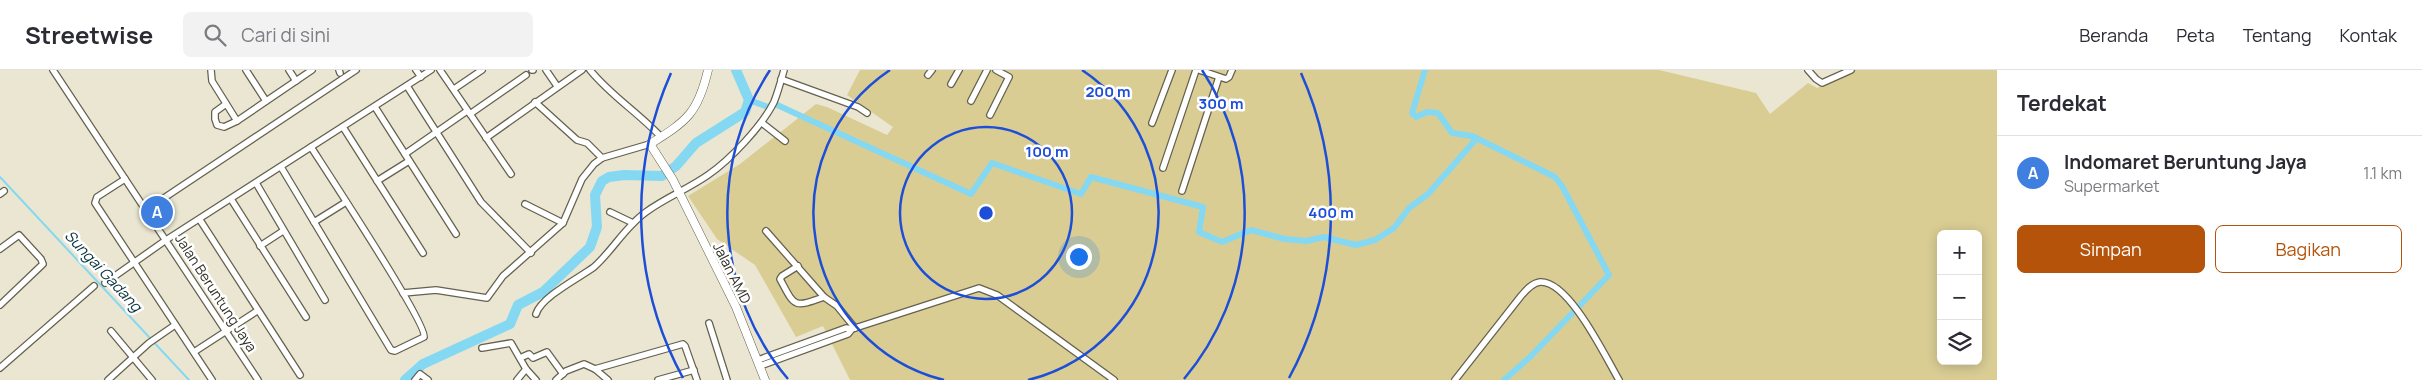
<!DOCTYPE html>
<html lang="id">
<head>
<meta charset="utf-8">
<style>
	:root { --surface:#fff; --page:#f2f2f3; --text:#2b2b33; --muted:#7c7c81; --line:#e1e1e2; --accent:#b45309 }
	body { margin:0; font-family:Manrope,sans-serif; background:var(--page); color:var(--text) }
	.controls { position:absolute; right:15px; bottom:15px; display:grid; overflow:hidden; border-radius:8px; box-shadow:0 2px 12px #0003 }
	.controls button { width:45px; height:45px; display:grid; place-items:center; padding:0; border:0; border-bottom:1px solid var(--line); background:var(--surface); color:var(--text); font:25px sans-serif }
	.you { position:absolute; left:1078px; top:186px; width:18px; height:18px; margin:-12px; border:4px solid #fff; border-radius:50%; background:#1a73e8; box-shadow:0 0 0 8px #1a73e833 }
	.badge { display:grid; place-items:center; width:32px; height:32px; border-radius:50%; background:var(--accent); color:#fff; font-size:16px; font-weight:700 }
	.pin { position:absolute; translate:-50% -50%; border:2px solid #fff; box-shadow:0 1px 5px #0006 }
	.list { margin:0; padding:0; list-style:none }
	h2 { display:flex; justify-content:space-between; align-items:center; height:65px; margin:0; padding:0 20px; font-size:21px }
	h2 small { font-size:16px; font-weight:400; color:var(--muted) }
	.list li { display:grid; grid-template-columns:32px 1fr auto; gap:15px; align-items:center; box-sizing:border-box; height:75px; padding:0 20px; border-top:1px solid var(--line) }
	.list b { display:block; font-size:19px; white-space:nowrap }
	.list p { margin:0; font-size:16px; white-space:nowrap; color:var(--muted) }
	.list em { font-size:16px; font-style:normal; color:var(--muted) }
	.actions { display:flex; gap:10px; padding:15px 20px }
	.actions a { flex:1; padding:11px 0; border:1px solid var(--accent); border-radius:8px; text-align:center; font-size:18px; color:var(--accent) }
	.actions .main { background:var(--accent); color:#fff }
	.icon { flex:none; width:28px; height:28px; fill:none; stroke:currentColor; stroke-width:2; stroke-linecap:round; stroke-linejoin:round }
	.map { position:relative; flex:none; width:1997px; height:310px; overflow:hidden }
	header { display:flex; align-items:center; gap:30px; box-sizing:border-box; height:70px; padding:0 25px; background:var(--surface); border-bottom:1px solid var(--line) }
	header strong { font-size:24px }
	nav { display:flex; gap:28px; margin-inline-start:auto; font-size:18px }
	.search { width:350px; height:45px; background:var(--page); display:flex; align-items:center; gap:12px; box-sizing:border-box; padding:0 18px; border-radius:8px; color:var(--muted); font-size:19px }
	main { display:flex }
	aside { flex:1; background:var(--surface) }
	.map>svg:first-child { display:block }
</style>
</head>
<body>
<header>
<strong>Streetwise</strong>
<div class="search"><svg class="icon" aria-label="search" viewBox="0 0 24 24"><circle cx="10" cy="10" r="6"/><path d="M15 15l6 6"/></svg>Cari di sini</div>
<nav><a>Beranda</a><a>Peta</a><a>Tentang</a><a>Kontak</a></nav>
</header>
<main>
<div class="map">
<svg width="1997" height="310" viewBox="0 0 1997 310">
	<rect width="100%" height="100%" fill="#eae6d2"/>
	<!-- green -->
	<path fill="#d9cd94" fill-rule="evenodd" d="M860,0h799l97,23 14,21 38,-31 9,5 37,-18h143v310h-1147l-27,-54 -27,11 -41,-72 -38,-26 -29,-43 52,-32 76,-60 11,3 60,28 6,-8 -46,-32zM1941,164h37v127h-37z"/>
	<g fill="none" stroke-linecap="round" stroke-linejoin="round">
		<!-- stream -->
		<polyline stroke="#85d8f2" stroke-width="2" points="0,107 189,310"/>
		<!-- canal -->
		<g stroke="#85d8f2" stroke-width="6">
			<polyline points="1425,0 1412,43 1416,47 1427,42 1438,43 1452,63 1472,66 1555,107 1562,116 1609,205 1530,287 1504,310"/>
			<polyline points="749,30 768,37 775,34 971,124 992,93 1081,124 1091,107 1203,137 1199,162 1222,172 1251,160 1285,169 1307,171 1323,167 1356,175 1375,170 1394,158 1409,138 1428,124 1477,68"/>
		</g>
		<!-- river -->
		<polyline stroke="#85d8f2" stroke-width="10" points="405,310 423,294 510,254 518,235 543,222 590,177 597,157 595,125 602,111 609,107 624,105 662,106 676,96 696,73 745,42 749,30 736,0"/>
		<!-- street casing -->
		<g stroke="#64614f" stroke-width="8">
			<g id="street">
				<polyline points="53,0 258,310"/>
				<polyline points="211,0 212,11 237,51 312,0"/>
				<polyline points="246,0 266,31"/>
				<polyline points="289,0 296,11"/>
				<polyline points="339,0 340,3"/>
				<polyline points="416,0 421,7"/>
				<polyline points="440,0 511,104"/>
				<polyline points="532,0 533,0"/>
				<polyline points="546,0 557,16"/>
				<path d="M590,0c21,26 49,43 71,67"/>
				<polyline points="1199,0 1226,9 1229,7 1232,0"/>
				<polyline points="1808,0 1816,9 1822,13 1851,0"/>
				<polyline points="928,5 932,0"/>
				<polyline points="781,9 858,37 867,43"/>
				<polyline points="951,14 959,0"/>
				<polyline points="407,16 481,132 531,183"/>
				<polyline points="454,19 482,0"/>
				<polyline points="971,31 987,0"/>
				<polyline points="535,32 577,70 587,73 602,88"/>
				<polyline points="226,34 215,42 215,49 217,55 224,57 237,51"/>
				<polyline points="375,37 456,164"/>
				<polyline points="470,44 526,5"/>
				<polyline points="990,45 1009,7 996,0"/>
				<polyline points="762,53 785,71"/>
				<polyline points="1152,53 1172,0"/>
				<polyline points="343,57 423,183"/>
				<polyline points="486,68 582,0"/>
				<polyline points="405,84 467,41"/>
				<path d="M281,97l110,183 4,1 29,-14c4,-12 -99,-168 -113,-190"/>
				<polyline points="1163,98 1196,0"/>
				<polyline points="125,109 97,127 95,133 212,310"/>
				<polyline points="377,111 409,91"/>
				<polyline points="256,113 325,230"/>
				<polyline points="1182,121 1219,7"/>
				<polyline points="0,124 4,121"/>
				<polyline points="231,129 306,247"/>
				<polyline points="525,134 563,153"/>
				<polyline points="146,140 356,0"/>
				<polyline points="610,142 633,153"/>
				<polyline points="200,150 300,305"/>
				<polyline points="314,152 346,132"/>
				<polyline points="766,161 824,227 837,236 855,258"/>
				<polyline points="260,176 283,161"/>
				<polyline points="0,179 19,165 41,189 43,194 0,235"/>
				<path d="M798,196l-16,10 -2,3c15,28 13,29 44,18"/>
				<polyline points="105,213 166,170 431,0"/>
				<polyline points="403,223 436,220 487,228 503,206 563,153 582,109 594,94 602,88 650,74"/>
				<path d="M536,244c5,-17 43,-36 58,-47 19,-17 31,-40 52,-55 19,-14 42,-23 62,-37 22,-15 54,-49 66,-73 4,-10 7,-21 10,-32"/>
				<polyline points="709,253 727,310"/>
				<polyline points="111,261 152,310"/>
				<polyline points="482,278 511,273 526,299 536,310"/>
				<polyline points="194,282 257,241"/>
				<polyline points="520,288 529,284 533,288 547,282 563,304"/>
				<polyline points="758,290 846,258 852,259 979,218 997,225 1114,310"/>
				<polyline points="760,296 848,264 852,259"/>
				<polyline points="0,298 94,216"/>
				<polyline points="595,299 683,274 685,276 697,310"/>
				<polyline points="108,310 149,273 175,255"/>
				<polyline points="415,310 420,304 428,310"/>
				<polyline points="517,310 526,299"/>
				<polyline points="556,310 566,301 584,294 595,299 608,310"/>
				<polyline points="658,310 694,300"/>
				<path d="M1455,310l66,-84c5,-6 11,-13 19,-14 29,-2 66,76 79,98"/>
			</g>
		</g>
		<!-- secondary casing -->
		<g stroke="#64614f" stroke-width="9">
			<path id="secondary" d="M708,0c-10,43 -21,51 -58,74l23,36 63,127 29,73"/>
		</g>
		<!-- street -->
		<use href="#street" stroke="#fff" stroke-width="5.5"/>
		<!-- secondary -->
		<use href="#secondary" stroke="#fff" stroke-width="8"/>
	</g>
	<!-- distance rings -->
	<g fill="none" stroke="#1d4ed8" stroke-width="2.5">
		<circle cx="986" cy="143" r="86"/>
		<path d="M944 310A172 172 0 0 1 890 0M1082 0A172 172 0 0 1 1028 310"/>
		<path d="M788 309A259 259 0 0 1 770 0M1202 0A259 259 0 0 1 1184 309"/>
		<path d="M683 308A345 345 0 0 1 671 3M1301 3A345 345 0 0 1 1289 308"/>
	</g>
	<g text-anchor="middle" stroke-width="5" stroke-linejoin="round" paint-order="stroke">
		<!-- street labels -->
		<g font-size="14" fill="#302e26" stroke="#fff">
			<text transform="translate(732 203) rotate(63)" y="5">Jalan AMD</text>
			<text transform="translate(216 223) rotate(57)" y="5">Jalan Beruntung Jaya</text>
		</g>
		<!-- water labels -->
		<g font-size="15" font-style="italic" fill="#09323d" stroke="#fff">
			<text transform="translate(103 201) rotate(47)" y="5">Sungai Gadang</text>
		</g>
	</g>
	<circle cx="986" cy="143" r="8" fill="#1d4ed8" stroke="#fff" stroke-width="2.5"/>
	<g font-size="15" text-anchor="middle" font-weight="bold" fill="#1d4ed8" stroke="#fff" stroke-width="5" stroke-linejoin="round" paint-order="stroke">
		<text x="1108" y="27">200 m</text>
		<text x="1221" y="39">300 m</text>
		<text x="1047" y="87">100 m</text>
		<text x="1331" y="148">400 m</text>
	</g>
</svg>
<div class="controls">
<button>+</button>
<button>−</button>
<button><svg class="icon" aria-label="layers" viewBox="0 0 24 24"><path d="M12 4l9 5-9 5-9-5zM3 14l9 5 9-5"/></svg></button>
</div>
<div class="you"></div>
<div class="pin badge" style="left:157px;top:142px;background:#3f7fe0">A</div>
</div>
<aside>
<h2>Terdekat<small></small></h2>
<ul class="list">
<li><span class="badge" style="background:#3f7fe0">A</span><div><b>Indomaret Beruntung Jaya</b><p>Supermarket</p></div><em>1.1 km</em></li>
</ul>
<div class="actions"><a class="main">Simpan</a><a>Bagikan</a></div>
</aside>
</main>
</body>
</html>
